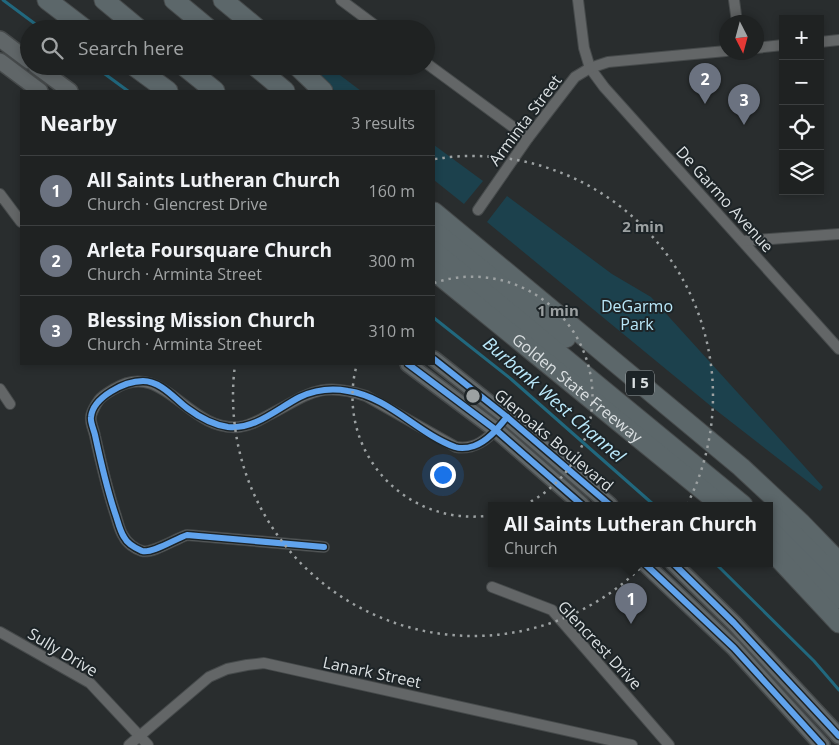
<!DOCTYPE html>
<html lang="en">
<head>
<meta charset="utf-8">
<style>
	:root { --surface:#1f2222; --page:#272a2a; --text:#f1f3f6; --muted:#a1a4a5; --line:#3c3f40; --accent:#9ca1a2 }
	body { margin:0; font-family:"Open Sans",sans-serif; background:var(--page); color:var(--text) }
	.controls { position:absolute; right:15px; top:15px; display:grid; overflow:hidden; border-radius:0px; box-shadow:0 2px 8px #0003 }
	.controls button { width:45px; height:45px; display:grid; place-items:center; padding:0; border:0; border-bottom:1px solid var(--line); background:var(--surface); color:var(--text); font:25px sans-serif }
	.compass { position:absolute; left:719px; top:15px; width:45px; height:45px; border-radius:50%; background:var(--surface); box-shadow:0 2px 8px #0003; rotate:174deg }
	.you { position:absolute; left:442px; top:474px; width:18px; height:18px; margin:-12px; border:4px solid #fff; border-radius:50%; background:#1a73e8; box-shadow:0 0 0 8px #1a73e833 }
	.badge { display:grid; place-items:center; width:32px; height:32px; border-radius:50%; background:var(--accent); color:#fff; font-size:16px; font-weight:700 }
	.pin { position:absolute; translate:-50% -41px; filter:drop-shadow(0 1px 2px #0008) }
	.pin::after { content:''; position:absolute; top:26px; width:18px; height:15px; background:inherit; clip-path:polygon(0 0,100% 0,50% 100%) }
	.popup { position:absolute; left:488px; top:502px; width:285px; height:65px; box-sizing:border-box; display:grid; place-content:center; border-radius:0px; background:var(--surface); filter:drop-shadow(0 1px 4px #0005); font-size:16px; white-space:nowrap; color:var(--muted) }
	.popup b { font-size:19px; color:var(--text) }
	.popup::after { content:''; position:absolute; left:50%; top:100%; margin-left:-10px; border:10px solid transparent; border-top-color:var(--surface) }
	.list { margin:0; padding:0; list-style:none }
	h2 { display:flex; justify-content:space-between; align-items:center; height:65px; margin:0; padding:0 20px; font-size:21px }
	h2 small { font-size:16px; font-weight:400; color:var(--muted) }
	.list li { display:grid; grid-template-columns:32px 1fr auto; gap:15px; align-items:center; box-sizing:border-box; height:70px; padding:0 20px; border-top:1px solid var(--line) }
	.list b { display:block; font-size:19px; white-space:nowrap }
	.list p { margin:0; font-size:16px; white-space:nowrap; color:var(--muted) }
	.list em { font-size:16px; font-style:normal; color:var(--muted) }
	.icon { flex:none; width:28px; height:28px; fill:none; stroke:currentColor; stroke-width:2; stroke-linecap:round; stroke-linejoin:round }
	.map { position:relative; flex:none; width:839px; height:745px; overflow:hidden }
	.search { position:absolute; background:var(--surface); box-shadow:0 2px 8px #0003; left:20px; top:20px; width:415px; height:55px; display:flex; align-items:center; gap:12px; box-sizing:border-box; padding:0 18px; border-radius:28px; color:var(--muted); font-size:19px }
	.panel { position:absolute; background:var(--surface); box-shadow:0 2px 8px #0003; left:20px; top:90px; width:415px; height:275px; border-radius:0px }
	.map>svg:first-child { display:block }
</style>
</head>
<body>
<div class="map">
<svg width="839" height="745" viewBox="0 0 839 745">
	<rect width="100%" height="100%" fill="#292d2e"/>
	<!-- green -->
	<g fill="#1c414d">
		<polygon points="311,66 328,66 361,91 335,91"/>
		<polygon points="434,145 483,181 464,204 434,180"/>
		<polygon points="507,196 612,274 651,297 823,487 820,491 712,407 487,222"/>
	</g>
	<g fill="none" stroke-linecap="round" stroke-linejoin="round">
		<!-- stream -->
		<g stroke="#21687e" stroke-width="3">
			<polyline points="3,0 42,29"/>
			<polyline points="94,66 128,91"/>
			<polyline points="434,318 511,379 654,505"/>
			<polyline points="715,563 814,661 839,690"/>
		</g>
		<!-- street casing -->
		<g stroke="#464a4b" stroke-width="12">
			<g id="street">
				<polyline points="341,0 380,29"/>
				<polyline points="578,0 584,48 590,68 604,87 839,349"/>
				<polyline points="734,0 737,22"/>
				<polyline points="820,42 839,40"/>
				<polyline points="756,48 783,45"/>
				<polyline points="426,63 528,138"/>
				<polyline points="0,194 21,222"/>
				<polyline points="478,210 528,138 575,77 590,68 608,62 726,51"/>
				<polyline points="743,241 839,234"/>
				<polyline points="0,389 10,404"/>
				<path d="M324,547l-137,-12c-12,4 -35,19 -45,16 -7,-2 -15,-8 -18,-14 -4,-5 -6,-14 -8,-21 -9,-26 -15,-53 -21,-80 -1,-6 -5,-13 -4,-19 0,-4 5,-13 8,-17 3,-4 10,-8 15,-11 50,-31 73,43 125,38 10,-1 19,-6 28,-11 40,-20 51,-36 99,-20l90,51c18,3 31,-7 42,-20"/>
				<polyline points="492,587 552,610 669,745"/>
				<polyline points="0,632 90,683 148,745"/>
				<polyline points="129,745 209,677 227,669 247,665 264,663 632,745"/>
			</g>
		</g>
		<!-- secondary casing -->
		<g stroke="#464a4b" stroke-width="18">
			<g id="secondary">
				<polyline points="0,39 29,61"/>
				<polyline points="0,61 40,91"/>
				<polyline points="36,66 70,91"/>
				<polyline points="434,359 507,417 610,505"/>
				<polyline points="408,364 496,430 582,505"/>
				<polyline points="644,563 734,648 822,745"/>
				<polyline points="673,563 734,623 839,736"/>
			</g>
		</g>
		<!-- highway casing -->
		<g stroke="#464a4b" stroke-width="21">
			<g id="highway">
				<polyline points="47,0 85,29"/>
				<polyline points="104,0 139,29"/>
				<polyline points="174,0 209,29"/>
				<polyline points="223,0 258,29"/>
				<polyline points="134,66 168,91"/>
				<polyline points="184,66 215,91"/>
				<polyline points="255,66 285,91"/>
				<polyline points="297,66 323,91"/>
				<polyline points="434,212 741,467 801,523 839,562"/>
				<polyline points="434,231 566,338"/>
				<polyline points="434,251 743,505"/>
				<path id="s1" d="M434,271l287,234"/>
				<polyline points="772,514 839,579"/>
				<polyline points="770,530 839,599"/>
				<polyline points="770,549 839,623"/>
			</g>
		</g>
		<!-- street -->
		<use href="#street" stroke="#636667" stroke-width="10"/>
		<!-- secondary -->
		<use href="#secondary" stroke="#606668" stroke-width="15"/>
		<!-- highway -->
		<use href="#highway" stroke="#5c676a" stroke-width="19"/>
		<!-- cycleway casing -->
		<g stroke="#1d2427" stroke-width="9">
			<g id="cycleway">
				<polyline points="434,359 507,417 610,505"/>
				<polyline points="408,364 496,430 582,505"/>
				<path d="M324,547l-137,-12c-12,4 -35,19 -45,16 -7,-3 -15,-8 -18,-14 -4,-6 -6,-15 -8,-21 -9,-26 -15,-53 -21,-81 -1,-5 -5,-13 -4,-18 2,-20 34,-36 52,-36 18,0 32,18 44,27 12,9 27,17 41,19 27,3 50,-19 72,-30 15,-7 32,-9 48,-6 41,6 69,42 107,56 6,2 13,1 19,-1 14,-5 24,-18 33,-29"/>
				<polyline points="644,563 734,648 822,745"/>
				<polyline points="673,563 734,623 839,736"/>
			</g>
		</g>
		<!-- cycleway -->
		<use href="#cycleway" stroke="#60a3ed" stroke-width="6"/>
	</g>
	<!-- distance rings -->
	<g fill="none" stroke="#9ca1a2" stroke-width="2.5" stroke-dasharray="2.5 5">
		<path d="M434 283A120 120 0 1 1 357 364"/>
		<path d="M435 159A240 240 0 1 1 235 365"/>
	</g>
	<g text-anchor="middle" stroke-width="4" stroke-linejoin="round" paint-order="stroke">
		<!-- shield labels -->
		<rect fill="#1d2427" stroke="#a1a7a9" stroke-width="1" x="626" y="370.5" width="28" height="25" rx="4"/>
		<g font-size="15" font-weight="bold" fill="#dadfe1">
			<text x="640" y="388">I 5</text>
		</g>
		<!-- street labels -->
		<g font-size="16" fill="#dadfe1" stroke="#1d2427">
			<text transform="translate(525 120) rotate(-53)" y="6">Arminta Street</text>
			<text transform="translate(725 199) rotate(48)" y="6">De Garmo Avenue</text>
			<text dy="6" stroke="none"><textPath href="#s1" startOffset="185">Golden State Freeway</textPath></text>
			<text transform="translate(554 440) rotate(40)" y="6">Glenoaks Boulevard</text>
			<text transform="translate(600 645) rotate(47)" y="6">Glencrest Drive</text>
			<text transform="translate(63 652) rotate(31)" y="6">Sully Drive</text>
			<text transform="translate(372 672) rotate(12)" y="6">Lanark Street</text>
		</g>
		<!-- park labels -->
		<g font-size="16" fill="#b9e7f8" stroke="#1d2427">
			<text x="637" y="312">DeGarmo<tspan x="637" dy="18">Park</tspan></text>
		</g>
		<!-- water labels -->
		<g font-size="18" font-style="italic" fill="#bbe9fb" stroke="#1d2427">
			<text transform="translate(554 400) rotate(41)" y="6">Burbank West Channel</text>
		</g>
	</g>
	<circle cx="473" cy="396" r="8" fill="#9ca1a2" stroke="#1d2427" stroke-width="2.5"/>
	<g font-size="15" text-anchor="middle" font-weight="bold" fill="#9ca1a2" stroke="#1d2427" stroke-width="4" stroke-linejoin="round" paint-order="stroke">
		<text x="643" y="232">2 min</text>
		<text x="558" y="316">1 min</text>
	</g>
</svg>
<div class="controls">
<button>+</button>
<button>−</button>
<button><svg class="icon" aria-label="locate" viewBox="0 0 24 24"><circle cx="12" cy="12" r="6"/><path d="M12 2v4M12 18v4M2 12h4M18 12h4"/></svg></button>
<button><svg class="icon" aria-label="layers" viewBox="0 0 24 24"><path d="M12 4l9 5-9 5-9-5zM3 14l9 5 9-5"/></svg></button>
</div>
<svg class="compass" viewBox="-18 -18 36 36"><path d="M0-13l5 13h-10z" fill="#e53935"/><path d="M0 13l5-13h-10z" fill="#a1a4a5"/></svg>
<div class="you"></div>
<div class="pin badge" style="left:631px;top:624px;background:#6b7280">1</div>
<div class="popup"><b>All Saints Lutheran Church</b>Church</div>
<div class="pin badge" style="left:705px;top:104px;background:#6b7280">2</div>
<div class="pin badge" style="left:744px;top:125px;background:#6b7280">3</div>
<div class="search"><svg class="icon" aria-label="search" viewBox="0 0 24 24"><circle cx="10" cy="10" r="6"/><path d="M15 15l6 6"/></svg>Search here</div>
<section class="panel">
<h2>Nearby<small>3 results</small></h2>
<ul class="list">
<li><span class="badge" style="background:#6b7280">1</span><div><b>All Saints Lutheran Church</b><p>Church · Glencrest Drive</p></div><em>160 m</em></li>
<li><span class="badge" style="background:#6b7280">2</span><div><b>Arleta Foursquare Church</b><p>Church · Arminta Street</p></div><em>300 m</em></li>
<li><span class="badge" style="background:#6b7280">3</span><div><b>Blessing Mission Church</b><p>Church · Arminta Street</p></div><em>310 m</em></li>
</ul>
</section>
</div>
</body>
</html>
